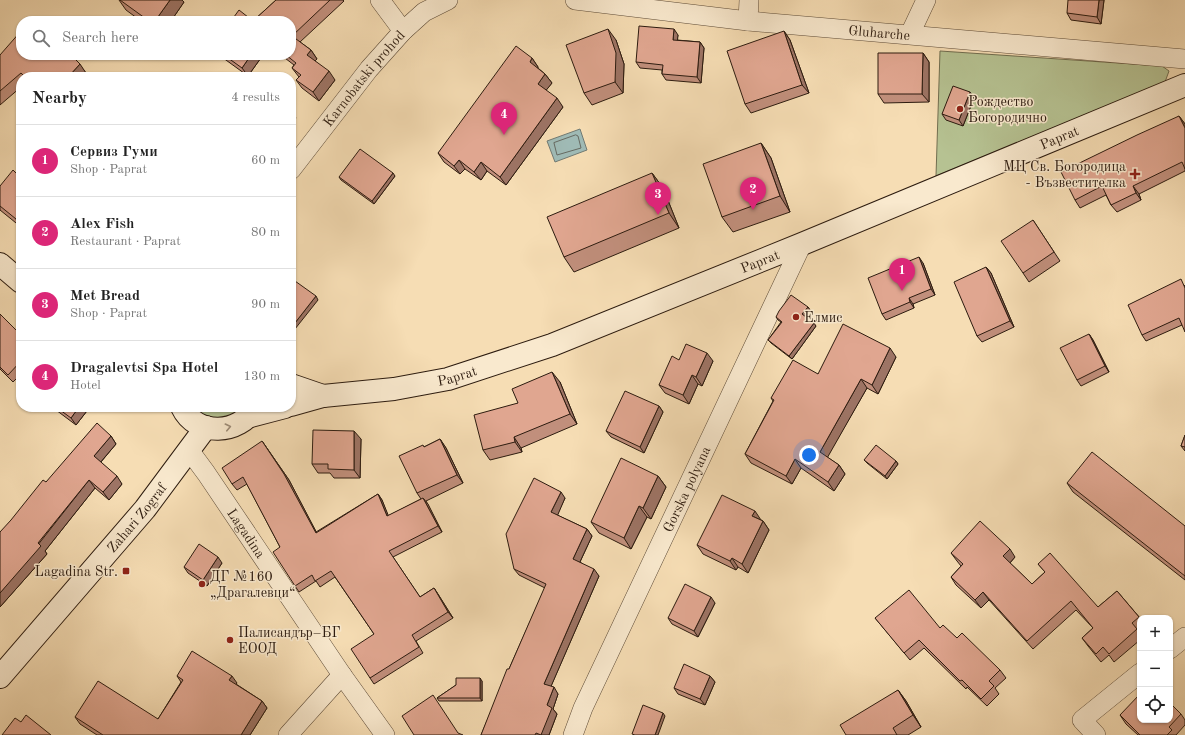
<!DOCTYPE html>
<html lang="en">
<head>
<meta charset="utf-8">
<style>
	:root { --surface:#fff; --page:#f6f6f6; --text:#222; --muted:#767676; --line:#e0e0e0; --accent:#db2777 }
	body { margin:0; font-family:"Old Standard TT",serif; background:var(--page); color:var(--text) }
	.controls { position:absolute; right:12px; bottom:12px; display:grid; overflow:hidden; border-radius:8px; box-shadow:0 1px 3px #0004 }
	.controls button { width:36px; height:36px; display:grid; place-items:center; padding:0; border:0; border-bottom:1px solid var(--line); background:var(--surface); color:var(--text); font:20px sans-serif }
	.you { position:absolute; left:809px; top:455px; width:14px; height:14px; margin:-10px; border:3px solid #fff; border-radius:50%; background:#1a73e8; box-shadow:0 0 0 6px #1a73e833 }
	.badge { display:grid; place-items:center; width:26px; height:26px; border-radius:50%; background:var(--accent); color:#fff; font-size:13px; font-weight:700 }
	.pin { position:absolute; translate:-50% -33px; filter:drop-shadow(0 1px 2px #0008) }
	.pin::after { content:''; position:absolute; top:21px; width:14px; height:12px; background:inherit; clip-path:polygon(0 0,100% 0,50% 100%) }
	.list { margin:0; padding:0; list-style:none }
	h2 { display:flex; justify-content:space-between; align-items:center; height:52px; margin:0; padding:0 16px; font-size:17px }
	h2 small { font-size:13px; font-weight:400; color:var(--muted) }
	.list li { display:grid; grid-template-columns:26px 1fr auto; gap:12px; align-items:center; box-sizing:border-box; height:72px; padding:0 16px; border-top:1px solid var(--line) }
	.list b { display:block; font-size:15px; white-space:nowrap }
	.list p { margin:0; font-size:13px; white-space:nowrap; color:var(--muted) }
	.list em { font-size:13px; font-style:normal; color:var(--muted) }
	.icon { flex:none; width:22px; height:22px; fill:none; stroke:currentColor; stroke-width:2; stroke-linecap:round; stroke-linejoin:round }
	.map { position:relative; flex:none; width:1185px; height:735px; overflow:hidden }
	.search { position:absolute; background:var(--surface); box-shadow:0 1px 3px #0004; left:16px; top:16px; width:280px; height:44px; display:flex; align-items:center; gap:10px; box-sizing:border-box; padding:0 14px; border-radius:16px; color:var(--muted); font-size:15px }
	.panel { position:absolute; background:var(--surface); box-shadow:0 1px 3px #0004; left:16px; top:72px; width:280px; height:340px; border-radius:16px }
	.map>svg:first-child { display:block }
</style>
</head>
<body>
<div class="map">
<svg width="1185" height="735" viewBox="0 0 1185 735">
	<rect width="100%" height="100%" fill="#f6ddb4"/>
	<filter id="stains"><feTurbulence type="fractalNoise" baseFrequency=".005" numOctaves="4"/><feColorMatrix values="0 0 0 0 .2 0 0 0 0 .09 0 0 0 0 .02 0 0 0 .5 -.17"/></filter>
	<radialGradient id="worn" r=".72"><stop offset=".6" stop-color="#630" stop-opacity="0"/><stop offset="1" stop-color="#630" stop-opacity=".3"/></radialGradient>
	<!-- green -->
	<g fill="#b6c292" stroke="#716e50">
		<polygon points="940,51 1162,66 1169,71 1165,82 936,176"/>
		<polygon points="193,407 244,407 225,419 205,417"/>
	</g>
	<!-- water -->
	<polygon fill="#9fbab5" stroke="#717a73" points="580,129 587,150 555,162 547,141"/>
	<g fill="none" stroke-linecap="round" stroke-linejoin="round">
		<!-- shore -->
		<polygon stroke="#666a62" stroke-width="1" points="576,135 578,136 581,148 557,155 554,143"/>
		<!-- street casing -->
		<g stroke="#5e4c38" stroke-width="20">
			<g id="street">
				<polyline points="380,0 403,31"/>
				<path id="s1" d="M575,0l173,21 437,38"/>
				<polyline points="748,21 749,0"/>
				<polyline points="910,34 926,0"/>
				<path id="s2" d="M291,170l78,-101 34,-38 21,-19 24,-12"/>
				<path id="s3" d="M189,450l17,23 136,202 43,60"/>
				<polyline points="1170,649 1185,637"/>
				<polyline points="288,735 342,675"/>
				<path id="s4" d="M573,735l10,-27 219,-464"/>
				<polyline points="1096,735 1082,720 1140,673"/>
			</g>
		</g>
		<!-- secondary casing -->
		<g stroke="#2c1b0f" stroke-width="24">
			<g id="secondary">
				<polyline points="0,264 21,282"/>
				<polyline points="291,385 323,396"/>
				<path id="s5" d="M291,405l32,-9 71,-7 54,-10 104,-34 250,-101 383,-159"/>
				<path d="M182,407c14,30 58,28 73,0"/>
				<polyline points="247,417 285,407"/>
				<path id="s6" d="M0,677l145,-168 61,-82"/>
			</g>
		</g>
		<!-- street -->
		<use href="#street" stroke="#f9e9ce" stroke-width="19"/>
		<!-- secondary -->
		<use href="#secondary" stroke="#f9e9ce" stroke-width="22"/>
	</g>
	<!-- wall -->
	<g fill="#c18f7c" stroke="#2c1b0f">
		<polygon points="119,0 182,0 184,2 171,21 141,21 126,10"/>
		<polygon points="276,0 343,0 344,1 300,42 311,50 317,59 315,61 335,80 319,101 302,88 296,80 299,77 292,68 294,65 281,55 291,55 253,21"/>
		<polygon points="1104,0 1101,24 1071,20 1067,13"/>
		<polygon points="784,31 790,40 809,93 751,113 745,104"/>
		<polygon points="678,35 677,40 700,42 704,48 701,83 666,80 662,74 662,70 640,68 636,62"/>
		<polygon points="616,40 624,64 623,93 592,105 584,93"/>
		<polygon points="923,53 929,62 929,102 884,103 878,94"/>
		<polygon points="0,55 77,55 78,56 75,59 86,73 82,77 21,77 21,87 0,105"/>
		<polygon points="219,55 263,55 248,76"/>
		<polygon points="532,58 538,67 538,68 545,74 552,83 546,90 563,107 506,185 487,171 481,180 465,169 460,174 444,162 438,153"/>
		<polygon points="974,98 963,126 946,120 942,114"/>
		<polygon points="1179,116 1185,124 1185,171 1139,194 1141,200 1117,212 1111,205 1106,195 1080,208 1075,200"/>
		<polygon points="761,143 771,158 790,212 733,232 722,217"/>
		<polygon points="21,168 21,227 0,210 0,186 17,174"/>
		<polygon points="652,173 663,188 679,228 574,272 564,257"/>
		<polygon points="395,176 374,204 341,180 339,177"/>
		<polygon points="1033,220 1060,261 1029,282 1023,273"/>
		<polygon points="923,263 935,295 913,304 914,308 886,320 882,314"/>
		<polygon points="986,267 991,273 1014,327 982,342 977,336"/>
		<polygon points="1185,285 1182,325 1146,341 1142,335"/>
		<polygon points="808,307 810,310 805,316 816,326 792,359 771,343 768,340 781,322 778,320 776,317"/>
		<polygon points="0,314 21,335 21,374 13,382 0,369"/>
		<polygon points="1089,334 1093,340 1109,372 1081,386 1077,380"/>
		<polygon points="896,357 878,394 867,388 827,457 839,465 845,474 834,491 801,468 792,484 751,463 745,454 773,401 771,398 818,374"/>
		<polygon points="679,360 713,361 702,386 698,384 689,404 665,393 659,385"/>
		<polygon points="560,382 577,424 521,448 522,452 490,460 483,450 518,403"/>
		<polygon points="659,406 663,412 644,453 611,437 606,431"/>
		<polygon points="52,407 90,407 76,425"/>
		<polygon points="1185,435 1185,451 1181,446"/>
		<polygon points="111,436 116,444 101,462 122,484 109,500 95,488 45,551 47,554 0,607 46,482"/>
		<polygon points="361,439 360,478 334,478 330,473 318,473 312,464"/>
		<polygon points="440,439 446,448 463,483 426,501 442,532 393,557 420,597 434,588 453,618 416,641 423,653 374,684 370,678 374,634 335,577 320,587 316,581 299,592 295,586 280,547 247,484 237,490 232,484 262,441 289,480 316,532 378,494 382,500 388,516 421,499 417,493 424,447"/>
		<polygon points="864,460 896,461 898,464 887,479 867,463"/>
		<polygon points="658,476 666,487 651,519 647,517 631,549 599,533 591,522"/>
		<polygon points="1067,483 1185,526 1185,580 1073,492"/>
		<polygon points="565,498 557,515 587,529 592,536 580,562 599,576 551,686 558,694 553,709 557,714 549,735 481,735 509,669 545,588 519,575 514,569"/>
		<polygon points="761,520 763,521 769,530 748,573 738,567 736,570 703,554 697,545"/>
		<polygon points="951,553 1015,557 1010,563 1032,584 1045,572 1038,564 1098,607 1117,591 1140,618 1140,629 1138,630 1140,633 1140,640 1114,662 1109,655 1101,662 1088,646 1082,638 1093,628 1076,610 1033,649 989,600 981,608 956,585 951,577 961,566 957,561"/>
		<polygon points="222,563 207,586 188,573 184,567"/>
		<polygon points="715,603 698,637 672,624 668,618"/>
		<polygon points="875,618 940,628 957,638 1000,670 1006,678 995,688 999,694 987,706 967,687 966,689 924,648 910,660 881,625"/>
		<polygon points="177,676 237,683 236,684 262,701 267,708 250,735 97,735 80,724 75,717 158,719 181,682"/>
		<polygon points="710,676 715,682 705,705 678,694 674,688"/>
		<polygon points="482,681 482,701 439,701 437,698 456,685"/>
		<polygon points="898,690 906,701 921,727 908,735 846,735"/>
		<polygon points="1181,714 1185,720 1185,725 1176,735 1138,735 1126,724 1120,715"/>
	</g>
	<!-- shaded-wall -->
	<g fill="#9d7465" stroke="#2c1b0f">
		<polygon points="170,0 182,0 184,2 171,21 155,21"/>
		<polygon points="1099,0 1104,0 1101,24 1097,17"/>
		<polygon points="608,29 616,40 624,64 623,93 615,82"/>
		<polygon points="674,29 678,35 677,46 673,40"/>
		<polygon points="784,31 790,40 809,93 802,85"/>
		<polygon points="700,42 704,48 701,83 697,77"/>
		<polygon points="311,50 317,59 313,63 307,55"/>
		<polygon points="923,53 929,62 929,102 922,94"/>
		<polygon points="251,55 263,55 248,76 242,68"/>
		<polygon points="532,58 538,67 536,71 530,62"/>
		<polygon points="80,64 86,73 82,77 68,77"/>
		<polygon points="329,71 335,80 319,101 313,92"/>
		<polygon points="545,74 552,83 544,93 538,84"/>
		<polygon points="970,92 974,98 963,126 959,120"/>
		<polygon points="557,98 563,107 506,185 500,177"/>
		<polygon points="291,111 296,118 291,124"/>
		<polygon points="1179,116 1185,124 1185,128"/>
		<polygon points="761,143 771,158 790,212 780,196"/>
		<polygon points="459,160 465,169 460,174 454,166"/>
		<polygon points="481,162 487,171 481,180 474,172"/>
		<polygon points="393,173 395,176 374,204 372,201"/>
		<polygon points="652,173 663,188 679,228 669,213"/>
		<polygon points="1133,186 1139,194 1141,200 1136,193"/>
		<polygon points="21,213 21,227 16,219"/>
		<polygon points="919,257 923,263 935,295 931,289"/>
		<polygon points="986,267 991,273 1014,327 1010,321"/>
		<polygon points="316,296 318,300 291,334 291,328"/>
		<polygon points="909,298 913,304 914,308 910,302"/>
		<polygon points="808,307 810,310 804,317 802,314"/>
		<polygon points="814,323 816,326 792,359 789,356"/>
		<polygon points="1089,334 1093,340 1109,372 1105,366"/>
		<polygon points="890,348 896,357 878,394 872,385"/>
		<polygon points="707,353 713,361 702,386 696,377"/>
		<polygon points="552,372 560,382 577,424 570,414"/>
		<polygon points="692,375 698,384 689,404 683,395"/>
		<polygon points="861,379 867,388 826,460 820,452"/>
		<polygon points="659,406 663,412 644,453 640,447"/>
		<polygon points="79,407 90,407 76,425 71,418"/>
		<polygon points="354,431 361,439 360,478 354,470"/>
		<polygon points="111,436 116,444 99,464 94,456"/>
		<polygon points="514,437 521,448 522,452 515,442"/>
		<polygon points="440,439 446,448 463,483 457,475"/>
		<polygon points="262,441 289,480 320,539 316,533"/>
		<polygon points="795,459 801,468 792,484 786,476"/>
		<polygon points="896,461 898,464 887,479 885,476"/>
		<polygon points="839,465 845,474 834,491 828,482"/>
		<polygon points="117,476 122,484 109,500 103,492"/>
		<polygon points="658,476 666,487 651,519 643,508"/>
		<polygon points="89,480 95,488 45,551 47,554 0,607 0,593"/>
		<polygon points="561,492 565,498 556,519 551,512"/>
		<polygon points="378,494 382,500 391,522 387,516"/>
		<polygon points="423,498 428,504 442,532 438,526"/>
		<polygon points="639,506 647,517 631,549 624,538"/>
		<polygon points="755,511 761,520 752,516"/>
		<polygon points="763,521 769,530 748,573 742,564"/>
		<polygon points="587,529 592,536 578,566 573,559"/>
		<polygon points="1010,549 1015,557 1008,565 1003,556"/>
		<polygon points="218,557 222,563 207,586 203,580"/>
		<polygon points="732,558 738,567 736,570 730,561"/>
		<polygon points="594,569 599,576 549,691 544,684"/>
		<polygon points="434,588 438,594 453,618 448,612"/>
		<polygon points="983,592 989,600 981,608 975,600"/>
		<polygon points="711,597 715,603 698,637 694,631"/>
		<polygon points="232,676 237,683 234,687 229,680"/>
		<polygon points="710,676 715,682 705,705 700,699"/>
		<polygon points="480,678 482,681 482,701 480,698"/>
		<polygon points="554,687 558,694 553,709 557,714 549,735 541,735 547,705"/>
		<polygon points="898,690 906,701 921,727 913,715"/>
		<polygon points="262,701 267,708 250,735 241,735"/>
		<polygon points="663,713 665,716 658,735 655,735"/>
	</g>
	<!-- building -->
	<g fill="#e0a690" stroke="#2c1b0f">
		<polygon points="120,0 170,0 155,21 149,21"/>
		<polygon points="276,0 330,0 292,36 311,50 307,55 329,71 313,92 296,80 301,75 292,68 296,63 286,55 291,55 291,21 231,21 239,10 253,21"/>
		<polygon points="1068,0 1099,0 1097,17 1067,13"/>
		<polygon points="639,26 674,29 673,40 700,42 697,77 662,74 663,65 636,62"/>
		<polygon points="608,29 616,53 615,82 584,93 566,45"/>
		<polygon points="21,31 21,55 71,55 80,64 68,77 25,77 21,73 0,91 0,55"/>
		<polygon points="784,31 802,85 745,104 727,51"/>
		<polygon points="516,46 532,58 530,62 545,74 538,84 557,98 500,177 481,162 474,172 459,160 454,166 438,153"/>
		<polygon points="878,53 923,53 922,94 878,94"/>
		<polygon points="224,55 251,55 242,68"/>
		<polygon points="953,86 970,92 959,120 942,114"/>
		<polygon points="1179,116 1185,128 1185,169 1182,162 1133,186 1136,193 1111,205 1102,186 1075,200 1061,172 1137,135"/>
		<polygon points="761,143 780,196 722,217 703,164"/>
		<polygon points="360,149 393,173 372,201 339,177"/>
		<polygon points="21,168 21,213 16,219 0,206 0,186 13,170 17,174"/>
		<polygon points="652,173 669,213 564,257 547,217"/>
		<polygon points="1033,220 1054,252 1023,273 1001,241"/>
		<polygon points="919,257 931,289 909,298 910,302 882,314 868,278"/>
		<polygon points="986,267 1010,321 977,336 954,282"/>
		<polygon points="1181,279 1185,288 1185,332 1179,318 1142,335 1128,305"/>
		<polygon points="295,281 316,296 291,328 291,287"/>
		<polygon points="791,295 808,307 802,314 814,323 789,356 768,340 782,322 776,317 779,311"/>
		<polygon points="0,314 21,335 21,361 8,375 0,367"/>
		<polygon points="843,324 890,348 872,385 861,379 820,452 839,465 828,482 795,459 786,476 745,454 774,400 771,398 793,360 818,374"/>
		<polygon points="1089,334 1105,366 1077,380 1060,348"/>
		<polygon points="686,344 707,353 696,377 692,375 683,395 659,385 672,356 679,360"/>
		<polygon points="552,372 570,414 514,437 515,442 483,450 474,415 518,403 512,389"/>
		<polygon points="625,391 659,406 640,447 606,431"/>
		<polygon points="56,407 79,407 71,418"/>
		<polygon points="97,423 111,436 94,456 117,476 103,492 89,480 38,543 41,546 0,593 0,532 11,520 43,480 46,482"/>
		<polygon points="313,430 354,431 354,470 328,469 328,464 312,464"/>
		<polygon points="1185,435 1185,447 1181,446"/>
		<polygon points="440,439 457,475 417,493 399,456 423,445 424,447"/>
		<polygon points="262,441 284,474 316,533 378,494 387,516 423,498 438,526 389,551 420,597 434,588 448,612 412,635 419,647 370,678 351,649 374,634 331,571 315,581 312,575 295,586 273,552 280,547 243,477 232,484 222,468"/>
		<polygon points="876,445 896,461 885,476 864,460"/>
		<polygon points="1092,452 1185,526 1185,576 1067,483"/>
		<polygon points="621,458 658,476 643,508 639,506 624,538 591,522"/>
		<polygon points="534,478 561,492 551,512 587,529 573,559 594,569 544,684 554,687 547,705 552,708 541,735 536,733 535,735 481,735 507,669 509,669 546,584 514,569 506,534"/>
		<polygon points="722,495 755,511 752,516 763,521 742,564 732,558 730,561 697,545"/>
		<polygon points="980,521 1010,549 1003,556 1032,584 1045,572 1038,564 1050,553 1098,607 1117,591 1139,617 1132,623 1137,629 1109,654 1103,647 1096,654 1082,638 1093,628 1071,601 1027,641 983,592 975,600 951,577 963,564 951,553"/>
		<polygon points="199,544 218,557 203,580 184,567"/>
		<polygon points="685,584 711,597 694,631 668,618"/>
		<polygon points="909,590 940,628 943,625 957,638 962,633 1000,670 989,681 994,686 981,699 962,680 960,681 919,640 904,653 875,618"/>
		<polygon points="192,651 232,676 229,680 262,701 241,735 103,735 75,717 98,681 158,719 183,680 177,676"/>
		<polygon points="684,664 710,676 700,699 674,688"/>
		<polygon points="456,678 480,678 480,698 437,698 456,685"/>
		<polygon points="898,690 913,715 893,728 897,735 846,735 840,725"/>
		<polygon points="1140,694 1140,720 1170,720 1170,703 1181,714 1169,727 1172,730 1167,735 1140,735 1120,715"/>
		<polygon points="433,695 458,733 463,735 414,735 402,716"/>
		<polygon points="643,705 663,713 655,735 635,735 632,734"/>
		<polygon points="26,715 51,735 2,735 15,718 21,722"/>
	</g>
	<!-- one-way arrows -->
	<defs><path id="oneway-chevron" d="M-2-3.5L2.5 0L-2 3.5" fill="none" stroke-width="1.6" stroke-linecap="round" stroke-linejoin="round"/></defs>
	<use stroke="#9d8c78" href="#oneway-chevron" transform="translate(228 427) rotate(-13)"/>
	<!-- markers -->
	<g fill="#8f2418" stroke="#f9e9ce" stroke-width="1.5">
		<circle cx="960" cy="109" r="4"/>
		<path d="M1133 168h4v4h4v4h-4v4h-4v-4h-4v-4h4z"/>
		<circle cx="796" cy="317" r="4"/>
		<rect x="122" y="567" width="8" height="8" rx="2"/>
		<circle cx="202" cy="584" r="4"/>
		<circle cx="230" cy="640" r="4"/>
	</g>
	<g text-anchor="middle" stroke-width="3" stroke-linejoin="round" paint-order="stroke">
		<!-- street labels -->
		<g font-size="14" fill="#2c1b0f" stroke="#f9e9ce">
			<text dy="5" stroke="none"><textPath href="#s1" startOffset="306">Gluharche</textPath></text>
			<text dy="5" stroke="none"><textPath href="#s2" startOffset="117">Karnobatski prohod</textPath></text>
			<text dy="5" stroke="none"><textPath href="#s5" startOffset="817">Paprat</textPath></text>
			<text dy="5" stroke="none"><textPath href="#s5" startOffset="493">Paprat</textPath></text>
			<text dy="5" stroke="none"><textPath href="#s5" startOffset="169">Paprat</textPath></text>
			<text dy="5" stroke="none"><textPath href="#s4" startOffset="271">Gorska polyana</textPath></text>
			<text dy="5" stroke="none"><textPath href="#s6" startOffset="210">Zahari Zograf</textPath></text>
			<text dy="5" stroke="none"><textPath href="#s3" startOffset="101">Lagadina</textPath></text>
		</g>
		<!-- poi labels -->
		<g font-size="14" fill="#2c1b0f" stroke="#f9e9ce" text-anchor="start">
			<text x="968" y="106">Рождество<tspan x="968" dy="16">Богородично</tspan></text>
			<text x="1126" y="171" text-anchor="end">МЦ Св. Богородица<tspan x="1126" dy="16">- Възвестителка</tspan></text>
			<text x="804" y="322">Елмис</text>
			<text x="118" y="576" text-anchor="end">Lagadina Str.</text>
			<text x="210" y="581">ДГ №160<tspan x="210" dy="16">„Драгалевци“</tspan></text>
			<text x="238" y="637">Палисандър–БГ<tspan x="238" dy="16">ЕООД</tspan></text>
		</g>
	</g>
	<rect width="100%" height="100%" filter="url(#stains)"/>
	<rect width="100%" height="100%" fill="url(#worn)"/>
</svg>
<div class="controls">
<button>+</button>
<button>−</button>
<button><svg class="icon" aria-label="locate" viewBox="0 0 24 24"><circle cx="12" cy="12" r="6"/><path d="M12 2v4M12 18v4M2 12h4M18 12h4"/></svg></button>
</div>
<div class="you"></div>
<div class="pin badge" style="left:902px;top:291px">1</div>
<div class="pin badge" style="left:753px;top:210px">2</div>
<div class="pin badge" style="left:658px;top:215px">3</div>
<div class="pin badge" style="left:504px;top:135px">4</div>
<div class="search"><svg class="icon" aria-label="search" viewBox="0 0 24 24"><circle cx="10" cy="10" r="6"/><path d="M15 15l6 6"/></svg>Search here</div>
<section class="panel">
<h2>Nearby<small>4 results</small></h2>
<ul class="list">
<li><span class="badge">1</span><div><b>Сервиз Гуми</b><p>Shop · Paprat</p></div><em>60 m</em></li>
<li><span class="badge">2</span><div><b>Alex Fish</b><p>Restaurant · Paprat</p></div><em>80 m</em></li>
<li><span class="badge">3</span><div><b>Met Bread</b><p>Shop · Paprat</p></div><em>90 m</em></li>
<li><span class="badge">4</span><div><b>Dragalevtsi Spa Hotel</b><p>Hotel</p></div><em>130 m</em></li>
</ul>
</section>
</div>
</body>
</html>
